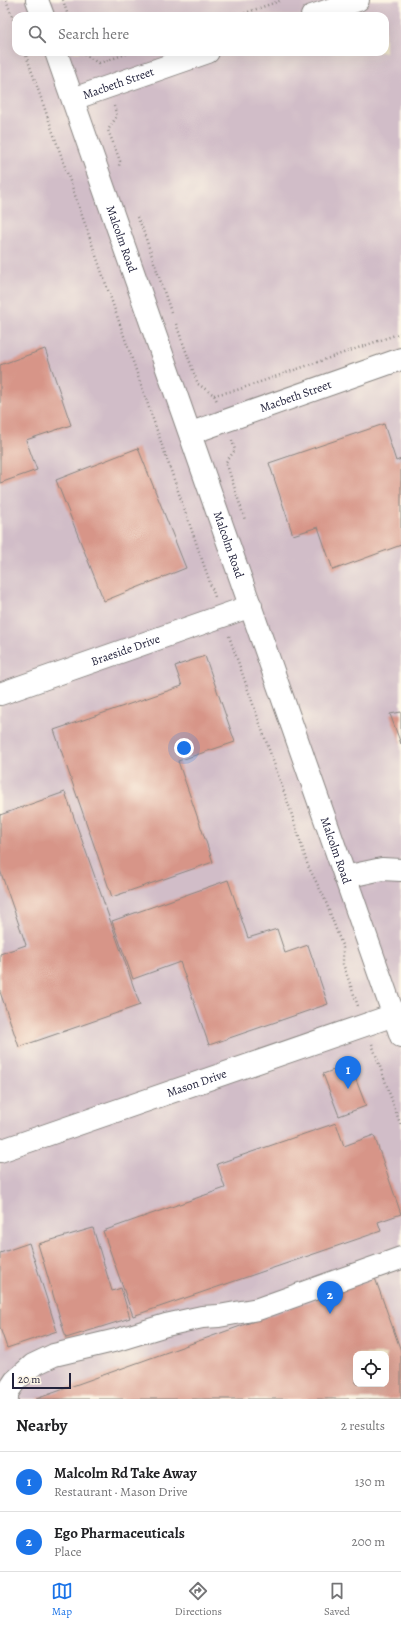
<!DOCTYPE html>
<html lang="en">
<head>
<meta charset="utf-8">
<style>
	:root { --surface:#fff; --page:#f2f2f2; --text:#202124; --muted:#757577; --line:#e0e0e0; --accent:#1a73e8 }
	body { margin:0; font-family:Alegreya,serif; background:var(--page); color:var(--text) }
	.controls { position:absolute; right:12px; bottom:12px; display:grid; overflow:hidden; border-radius:8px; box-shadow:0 4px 16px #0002 }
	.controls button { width:36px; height:36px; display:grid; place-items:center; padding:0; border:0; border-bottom:1px solid var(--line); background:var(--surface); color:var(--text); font:20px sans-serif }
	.scale { position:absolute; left:12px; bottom:10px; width:59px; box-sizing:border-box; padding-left:4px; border:2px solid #22223b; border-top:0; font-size:11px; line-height:14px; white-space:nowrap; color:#22223b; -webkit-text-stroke:3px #fcf5e5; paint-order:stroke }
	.you { position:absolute; left:184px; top:748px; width:14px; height:14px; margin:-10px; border:3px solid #fff; border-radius:50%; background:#1a73e8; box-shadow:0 0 0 6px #1a73e833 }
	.badge { display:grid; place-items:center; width:26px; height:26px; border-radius:50%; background:var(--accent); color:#fff; font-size:13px; font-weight:700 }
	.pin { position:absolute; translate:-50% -33px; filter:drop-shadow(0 1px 2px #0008) }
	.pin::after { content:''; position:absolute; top:21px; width:14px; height:12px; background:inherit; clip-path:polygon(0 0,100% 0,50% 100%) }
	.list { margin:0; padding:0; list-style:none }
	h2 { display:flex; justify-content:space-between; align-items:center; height:52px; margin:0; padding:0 16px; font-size:17px }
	h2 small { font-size:13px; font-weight:400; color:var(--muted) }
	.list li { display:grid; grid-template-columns:26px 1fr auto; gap:12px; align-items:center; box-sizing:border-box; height:60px; padding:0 16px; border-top:1px solid var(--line) }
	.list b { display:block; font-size:15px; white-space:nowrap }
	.list p { margin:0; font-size:13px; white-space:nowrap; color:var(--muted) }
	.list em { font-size:13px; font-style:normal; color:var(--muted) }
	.icon { flex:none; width:22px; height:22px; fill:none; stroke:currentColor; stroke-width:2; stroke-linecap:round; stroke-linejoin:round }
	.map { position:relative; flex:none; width:401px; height:1399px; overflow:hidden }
	.search { position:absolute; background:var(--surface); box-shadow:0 4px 16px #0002; left:12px; right:12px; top:12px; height:44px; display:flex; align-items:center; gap:10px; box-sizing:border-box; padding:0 14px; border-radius:12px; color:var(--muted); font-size:15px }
	.sheet { height:172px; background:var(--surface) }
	nav { display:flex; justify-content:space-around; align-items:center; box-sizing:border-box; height:56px; border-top:1px solid var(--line); background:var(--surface); font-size:11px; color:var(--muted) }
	nav a { display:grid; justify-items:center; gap:2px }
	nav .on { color:var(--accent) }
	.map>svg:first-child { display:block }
</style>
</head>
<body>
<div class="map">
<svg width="401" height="1399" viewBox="0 0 401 1399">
	<rect width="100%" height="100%" fill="#fcf5e5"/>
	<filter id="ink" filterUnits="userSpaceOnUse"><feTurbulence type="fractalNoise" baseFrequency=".025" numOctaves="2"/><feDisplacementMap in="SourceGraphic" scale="8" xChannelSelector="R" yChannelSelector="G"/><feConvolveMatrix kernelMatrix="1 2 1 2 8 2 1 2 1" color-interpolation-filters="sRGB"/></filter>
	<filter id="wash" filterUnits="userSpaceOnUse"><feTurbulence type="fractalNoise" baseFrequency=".012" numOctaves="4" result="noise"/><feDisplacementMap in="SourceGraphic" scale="16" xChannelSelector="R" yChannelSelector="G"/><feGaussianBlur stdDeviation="0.9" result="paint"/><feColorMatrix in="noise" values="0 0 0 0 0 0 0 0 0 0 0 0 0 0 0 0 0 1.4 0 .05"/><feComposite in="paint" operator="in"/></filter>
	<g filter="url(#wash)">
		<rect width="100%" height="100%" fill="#ede5c5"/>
		<!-- industrial -->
		<path fill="#d1bdc8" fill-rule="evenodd" d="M0,0h401v1399h-401zM16,16h369v36h-369zM356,1354h30v30h-30z"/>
		<g id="blocks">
			<!-- building -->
			<g fill="#d79588" fill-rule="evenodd">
				<polygon points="45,349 71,425 26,440 37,470 0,483 0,365"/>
				<polygon points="384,424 396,461 401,459 401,545 333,570 318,527 293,535 269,463"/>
				<polygon points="138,448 186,568 104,601 56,480"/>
				<polygon points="205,656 235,742 178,761 213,862 112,897 54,730 182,686 175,666"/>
				<polygon points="401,712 401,744 390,714"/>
				<polygon points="65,792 140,1005 19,1047 0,992 0,954 26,945 0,870 0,815"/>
				<polygon points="228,880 248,938 277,929 285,953 308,945 328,1004 209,1045 180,962 133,979 112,921"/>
				<polygon points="350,1064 366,1106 339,1116 323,1074"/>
				<polygon points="336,1123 344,1146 374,1135 401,1214 378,1222 381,1231 133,1316 103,1231 225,1188 217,1164"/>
				<polygon points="93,1228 112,1291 121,1288 130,1318 66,1338 38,1244"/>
				<polygon points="29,1243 57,1331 7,1348 0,1328 0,1253"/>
				<path d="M375,1278l26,73v48h-365zM356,1354h30v30h-30z"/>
			</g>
		</g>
	</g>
	<g filter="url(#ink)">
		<use href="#blocks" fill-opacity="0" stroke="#888480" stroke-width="1"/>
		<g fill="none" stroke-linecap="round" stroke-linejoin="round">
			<!-- minor casing -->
			<g stroke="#888480" stroke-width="24">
				<g id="minor">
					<polyline points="37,0 43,16"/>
					<polyline points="312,16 358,0"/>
					<path id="s1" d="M56,52l345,984"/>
					<path id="s2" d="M73,99l135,-47"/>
					<path id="s3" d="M191,433l210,-74"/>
					<path id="s4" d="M0,694l251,-88"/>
					<polyline points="345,877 382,869 401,870"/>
					<path id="s5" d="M0,1151l394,-136"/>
					<polyline points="7,1399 7,1393 15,1381 33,1365 54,1355 117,1340 166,1325 202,1317 219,1316 258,1309 401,1258"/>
				</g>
			</g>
			<!-- path -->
			<g stroke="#888480" stroke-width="2.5" stroke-dasharray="1 3" stroke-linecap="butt">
				<polyline points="6,0 16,27"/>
				<polyline points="63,0 68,16"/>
				<polyline points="237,16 282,0"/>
				<polyline points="25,52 215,597"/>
				<polyline points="81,52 98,63 100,67"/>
				<polyline points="99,63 132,52"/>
				<polyline points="114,106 117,116 108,130 120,161 119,166"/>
				<polyline points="137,217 142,227 171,312"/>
				<polyline points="176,324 198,384 214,395 217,401"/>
				<polyline points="214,395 237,390 401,333"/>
				<polyline points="232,440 235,450 226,462 245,520"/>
				<polyline points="229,636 290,809 308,866 324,897 343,948 343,964 358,1006"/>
				<polyline points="372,1044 401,1126"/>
			</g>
			<!-- minor -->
			<use href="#minor" stroke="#fff" stroke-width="22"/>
		</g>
	</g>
	<g text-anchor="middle" stroke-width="3.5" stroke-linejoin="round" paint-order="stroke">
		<!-- street labels -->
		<g font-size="12" fill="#22223b" stroke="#fcf5e5">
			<text dy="4" stroke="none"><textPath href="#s2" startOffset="48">Macbeth Street</textPath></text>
			<text dy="4" stroke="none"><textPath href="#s1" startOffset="198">Malcolm Road</textPath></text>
			<text dy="4" stroke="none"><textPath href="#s3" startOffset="111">Macbeth Street</textPath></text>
			<text dy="4" stroke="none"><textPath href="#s1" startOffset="522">Malcolm Road</textPath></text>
			<text dy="4" stroke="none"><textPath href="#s4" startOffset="133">Braeside Drive</textPath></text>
			<text dy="4" stroke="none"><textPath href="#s1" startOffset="846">Malcolm Road</textPath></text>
			<text dy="4" stroke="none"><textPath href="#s5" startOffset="208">Mason Drive</textPath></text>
		</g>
	</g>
</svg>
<div class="controls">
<button><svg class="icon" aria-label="locate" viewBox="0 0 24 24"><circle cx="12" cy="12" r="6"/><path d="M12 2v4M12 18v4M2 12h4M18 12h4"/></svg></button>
</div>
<div class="scale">20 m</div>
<div class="you"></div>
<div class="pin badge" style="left:348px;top:1089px">1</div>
<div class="pin badge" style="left:330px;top:1314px">2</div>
<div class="search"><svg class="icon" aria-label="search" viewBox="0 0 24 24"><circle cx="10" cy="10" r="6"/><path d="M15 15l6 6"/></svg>Search here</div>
</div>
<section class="sheet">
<h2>Nearby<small>2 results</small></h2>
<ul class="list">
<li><span class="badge">1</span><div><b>Malcolm Rd Take Away</b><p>Restaurant · Mason Drive</p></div><em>130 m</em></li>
<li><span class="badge">2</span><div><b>Ego Pharmaceuticals</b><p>Place</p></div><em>200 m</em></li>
</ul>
</section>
<nav>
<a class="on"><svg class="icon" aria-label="map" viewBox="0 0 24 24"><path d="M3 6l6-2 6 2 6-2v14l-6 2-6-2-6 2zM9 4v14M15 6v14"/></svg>Map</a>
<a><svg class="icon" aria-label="directions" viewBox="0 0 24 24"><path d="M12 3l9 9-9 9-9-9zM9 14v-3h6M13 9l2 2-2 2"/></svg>Directions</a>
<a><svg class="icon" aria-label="saved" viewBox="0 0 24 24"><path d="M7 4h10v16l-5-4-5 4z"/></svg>Saved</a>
</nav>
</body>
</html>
